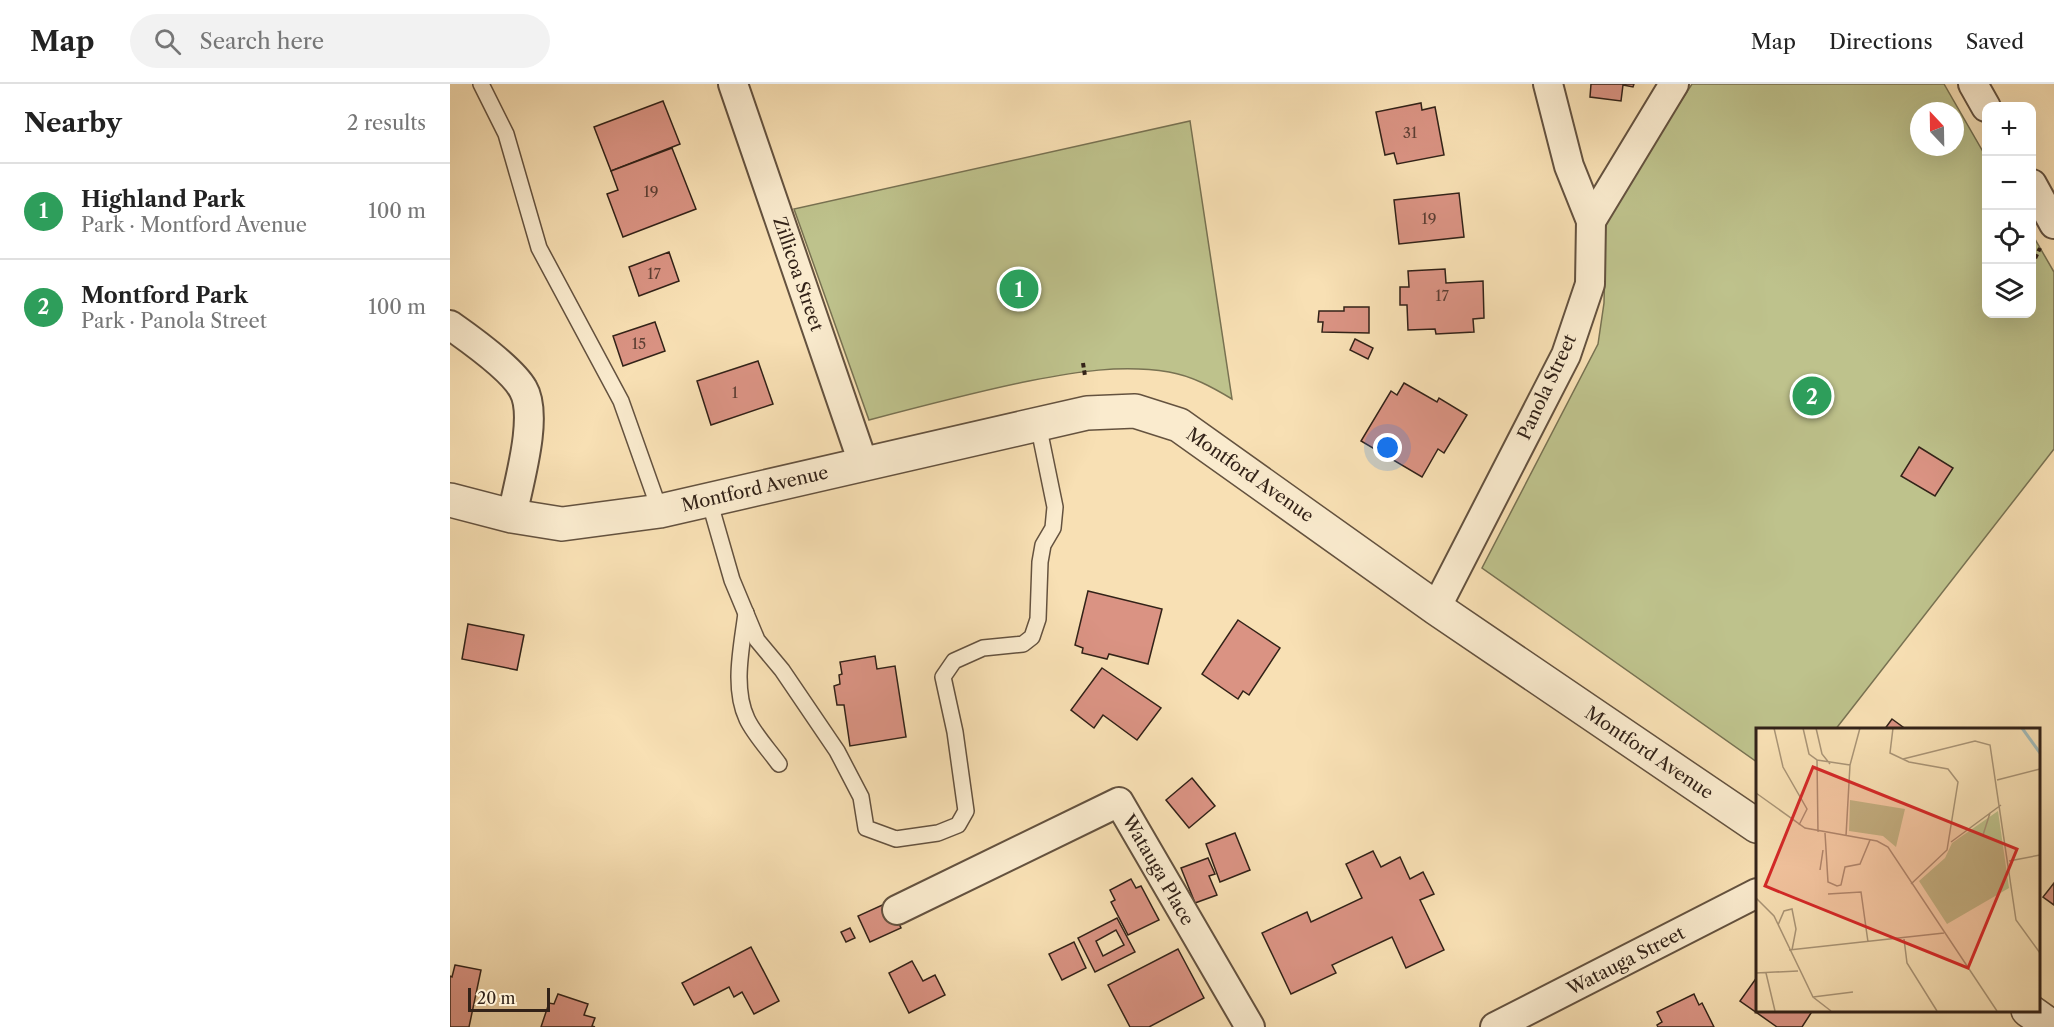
<!DOCTYPE html>
<html lang="en">
<head>
<meta charset="utf-8">
<style>
	:root { --surface:#fff; --page:#f2f2f2; --text:#222; --muted:#767676; --line:#e0e0e0; --accent:#8f2418 }
	body { margin:0; font-family:"Libre Caslon Text",serif; background:var(--page); color:var(--text) }
	.controls { position:absolute; right:18px; top:18px; display:grid; overflow:hidden; border-radius:12px; box-shadow:0 6px 24px #0002 }
	.controls button { width:54px; height:54px; display:grid; place-items:center; padding:0; border:0; border-bottom:2px solid var(--line); background:var(--surface); color:var(--text); font:30px sans-serif }
	.compass { position:absolute; left:1460px; top:18px; width:54px; height:54px; border-radius:50%; background:var(--surface); box-shadow:0 6px 24px #0002; rotate:338deg }
	.scale { position:absolute; left:18px; bottom:15px; width:82px; box-sizing:border-box; padding-left:6px; border:3px solid #322218; border-top:0; font-size:16px; line-height:21px; white-space:nowrap; color:#322218; -webkit-text-stroke:4px #faebce; paint-order:stroke }
	.you { position:absolute; left:938px; top:364px; width:21px; height:21px; margin:-15px; border:4px solid #fff; border-radius:50%; background:#1a73e8; box-shadow:0 0 0 9px #1a73e833 }
	.badge { display:grid; place-items:center; width:39px; height:39px; border-radius:50%; background:var(--accent); color:#fff; font-size:20px; font-weight:700 }
	.pin { position:absolute; translate:-50% -50%; border:3px solid #fff; box-shadow:0 2px 6px #0006 }
	.list { margin:0; padding:0; list-style:none }
	h2 { display:flex; justify-content:space-between; align-items:center; height:78px; margin:0; padding:0 24px; font-size:26px }
	h2 small { font-size:20px; font-weight:400; color:var(--muted) }
	.list li { display:grid; grid-template-columns:39px 1fr auto; gap:18px; align-items:center; box-sizing:border-box; height:96px; padding:0 24px; border-top:2px solid var(--line) }
	.list b { display:block; font-size:22px; white-space:nowrap }
	.list p { margin:0; font-size:20px; white-space:nowrap; color:var(--muted) }
	.list em { font-size:20px; font-style:normal; color:var(--muted) }
	.icon { flex:none; width:33px; height:33px; fill:none; stroke:currentColor; stroke-width:2; stroke-linecap:round; stroke-linejoin:round }
	.map { position:relative; flex:none; width:1604px; height:943px; overflow:hidden }
	header { display:flex; align-items:center; gap:36px; box-sizing:border-box; height:84px; padding:0 30px; background:var(--surface); border-bottom:2px solid var(--line) }
	header strong { font-size:28px }
	nav { display:flex; gap:33px; margin-inline-start:auto; font-size:21px }
	.search { width:420px; height:54px; background:var(--page); display:flex; align-items:center; gap:15px; box-sizing:border-box; padding:0 21px; border-radius:33px; color:var(--muted); font-size:22px }
	main { display:flex }
	aside { flex:1; background:var(--surface) }
	.map>svg:first-child { display:block }
</style>
</head>
<body>
<header>
<strong>Map</strong>
<div class="search"><svg class="icon" aria-label="search" viewBox="0 0 24 24"><circle cx="10" cy="10" r="6"/><path d="M15 15l6 6"/></svg>Search here</div>
<nav><a>Map</a><a>Directions</a><a>Saved</a></nav>
</header>
<main>
<aside>
<h2>Nearby<small>2 results</small></h2>
<ul class="list">
<li><span class="badge" style="background:#2e9e5b">1</span><div><b>Highland Park</b><p>Park · Montford Avenue</p></div><em>100 m</em></li>
<li><span class="badge" style="background:#2e9e5b">2</span><div><b>Montford Park</b><p>Park · Panola Street</p></div><em>100 m</em></li>
</ul>
</aside>
<div class="map">
<svg width="1604" height="943" viewBox="0 0 1604 943">
	<rect width="100%" height="100%" fill="#f8e0b4"/>
	<filter id="stains"><feTurbulence type="fractalNoise" baseFrequency=".00333" numOctaves="4"/><feColorMatrix values="0 0 0 0 .2 0 0 0 0 .09 0 0 0 0 .02 0 0 0 .5 -.17"/></filter>
	<radialGradient id="worn" r=".72"><stop offset=".6" stop-color="#630" stop-opacity="0"/><stop offset="1" stop-color="#630" stop-opacity=".3"/></radialGradient>
	<!-- green -->
	<g fill="#bec28c" stroke="#787252" stroke-width="1.5" fill-rule="evenodd">
		<path d="M1242,0h252l42,73v157h46v-80l22,38v177l-219,281h-78v32l-275,-194 116,-224 6,-41 1,-41 -3,-39zM1469,27h36v36h-36z"/>
		<path d="M740,37l42,278c-20,-12 -40,-23 -63,-27 -48,-8 -93,0 -140,9 -54,11 -107,25 -160,39l-75,-211z"/>
	</g>
	<!-- building -->
	<g fill="#da9383" stroke="#322218" stroke-width="1.5" fill-rule="evenodd">
		<polygon points="1141,0 1184,0 1183,3 1173,1 1171,17 1140,13"/>
		<polygon points="213,17 230,60 161,87 144,43"/>
		<polygon points="971,19 972,26 985,23 994,71 947,80 944,69 935,71 926,28"/>
		<polygon points="222,64 246,125 173,153 157,110 168,106 161,87"/>
		<polygon points="1009,109 1014,153 949,160 944,116"/>
		<polygon points="219,168 229,197 189,212 179,183"/>
		<polygon points="995,185 996,199 1033,197 1034,234 1023,235 1024,248 986,250 985,245 958,246 957,221 950,221 950,203 959,203 958,187"/>
		<polygon points="894,223 919,223 919,249 872,248 873,238 868,238 869,227 894,227"/>
		<polygon points="205,238 215,267 173,282 163,252"/>
		<polygon points="905,255 923,264 918,275 900,266"/>
		<polygon points="308,277 323,320 261,341 247,297"/>
		<polygon points="954,299 987,318 989,314 1017,331 994,369 988,365 972,393 911,357 941,307 947,311"/>
		<polygon points="1469,363 1503,384 1485,412 1451,392"/>
		<polygon points="638,507 712,525 698,580 659,570 657,575 632,569 633,564 625,561"/>
		<polygon points="788,536 830,564 799,611 793,607 788,615 752,590"/>
		<polygon points="18,540 74,551 67,586 12,575"/>
		<polygon points="425,572 427,585 445,582 456,653 400,662 394,621 387,621 384,602 390,600 389,591 392,590 390,578"/>
		<polygon points="652,584 711,624 687,656 653,631 644,644 621,626"/>
		<polygon points="1442,635 1457,646 1434,646"/>
		<polygon points="742,694 765,722 739,744 716,716"/>
		<polygon points="785,749 800,786 770,798 756,760"/>
		<polygon points="923,767 931,783 950,773 960,795 973,788 984,810 970,816 994,866 956,884 942,853 882,881 886,889 841,910 812,849 857,828 861,838 912,814 896,780"/>
		<polygon points="758,774 765,790 759,792 767,811 745,819 731,784"/>
		<polygon points="681,795 686,804 691,802 709,836 678,851 661,818 665,816 660,806"/>
		<polygon points="1604,799 1604,821 1593,813"/>
		<polygon points="439,818 451,844 420,858 408,832"/>
		<path d="M667,834l18,34 -40,20 -17,-34zM666,846l8,15 -21,11 -7,-15z"/>
		<polygon points="400,844 405,854 396,858 391,848"/>
		<polygon points="624,858 636,884 612,896 599,870"/>
		<polygon points="301,863 329,917 304,930 292,908 284,913 279,903 244,921 232,899"/>
		<polygon points="728,865 754,914 699,943 680,943 658,901"/>
		<polygon points="462,877 473,897 485,891 495,911 459,929 439,889"/>
		<polygon points="5,881 31,886 19,943 0,943 0,892 2,893"/>
		<polygon points="1307,893 1307,926 1363,926 1352,943 1327,943 1290,917"/>
		<polygon points="108,910 138,920 134,931 145,934 142,942 145,943 91,943 99,919 104,920"/>
		<polygon points="1244,910 1249,921 1252,919 1264,943 1208,943 1207,941 1212,938 1207,928"/>
	</g>
	<g fill="none" stroke-linecap="round" stroke-linejoin="round">
		<!-- service casing -->
		<g stroke="#64523f" stroke-width="18">
			<g id="service">
				<polyline points="31,0 56,50 89,164 171,317 210,427"/>
				<polyline points="259,416 282,496 307,556 332,586 387,667 411,713 416,744 446,755 488,749 508,741 516,727 505,648 493,593 504,577 533,564 573,560 582,553 588,535 590,478 593,461 603,444 605,423 588,340"/>
				<path d="M296,529c-4,33 -14,74 1,106 7,15 22,31 32,45"/>
			</g>
		</g>
		<!-- minor casing -->
		<g stroke="#64523f" stroke-width="32">
			<g id="minor">
				<polyline points="283,0 413,379"/>
				<polyline points="1523,0 1536,23"/>
				<polyline points="1582,100 1604,140"/>
				<polyline points="1141,137 1224,0"/>
				<path d="M0,241c20,14 62,44 73,64 16,27 -5,96 -11,127"/>
				<polyline points="986,524 1116,271 1140,200 1141,137 1119,82 1098,0"/>
				<polyline points="447,826 669,718 800,943"/>
				<polyline points="1045,943 1307,809"/>
			</g>
		</g>
		<!-- tertiary casing -->
		<g stroke="#64523f" stroke-width="36">
			<g id="tertiary">
				<polyline points="0,416 62,432 112,440 210,427 637,329 685,327 729,341 986,524 1307,742"/>
				<polyline points="1578,926 1602,943"/>
			</g>
		</g>
		<!-- path -->
		<g stroke="#322218" stroke-width="4" stroke-dasharray="4.5 3" stroke-linecap="butt">
			<polyline points="1582,181 1590,164"/>
			<polyline points="633,279 635,292"/>
		</g>
		<!-- service -->
		<use href="#service" stroke="#faebce" stroke-width="15"/>
		<!-- minor -->
		<use href="#minor" stroke="#faebce" stroke-width="28"/>
		<!-- tertiary -->
		<use href="#tertiary" stroke="#faebce" stroke-width="33"/>
	</g>
	<g text-anchor="middle" stroke-width="4.5" stroke-linejoin="round" paint-order="stroke">
		<!-- number labels -->
		<g font-size="15" fill="#5c3e33">
			<text x="960" y="54">31</text>
			<text x="201" y="113">19</text>
			<text x="979" y="140">19</text>
			<text x="204" y="195">17</text>
			<text x="992" y="217">17</text>
			<text x="189" y="265">15</text>
			<text x="285" y="314">1</text>
		</g>
		<!-- street labels -->
		<g font-size="18" fill="#322218" stroke="#faebce">
			<text transform="translate(348 190) rotate(71)" y="6">Zillicoa Street</text>
			<text transform="translate(1097 303) rotate(-65)" y="6">Panola Street</text>
			<text transform="translate(800 391) rotate(35)" y="6">Montford Avenue</text>
			<text transform="translate(305 405) rotate(-13)" y="6">Montford Avenue</text>
			<text transform="translate(1199 669) rotate(34)" y="6">Montford Avenue</text>
			<text transform="translate(708 786) rotate(60)" y="6">Watauga Place</text>
			<text transform="translate(1176 877) rotate(-27)" y="6">Watauga Street</text>
		</g>
	</g>
	<!-- overview -->
	<g transform="translate(1306 644)">
		<rect width="284" height="284" fill="#f8e0b4"/>
		<path d="M94,72l55,9 -9,38 -13,-11 -34,-5zM242,83l11,77 -62,36 -28,-43 26,-23 7,-15z" fill="#bec28c"/>
		<path fill="none" stroke="#a2bab8" stroke-width="3" d="M266,0l18,25"/>
		<path fill="none" stroke="#a99476" stroke-width="1.5" d="M18,0l9,39 24,42 -8,16M47,0l6,26 8,6 1,72M60,0l6,26 8,10M137,0l-3,25 19,9 39,7 10,13 -11,68 -36,34M147,31l72,-18 15,4 26,175 24,33M61,32l33,5M241,52l43,-11M0,65l49,35 72,13 11,6 109,164M69,105l3,49 9,4 4,-1 4,-18 15,-3 10,-24M227,107l7,-22M90,108l4,-71 10,-37M195,114l50,-37M253,133l31,-6M64,142l3,-20M72,166l33,-2 7,50M0,170l18,18 39,81 18,14M22,197l6,-14 8,-2 4,20 -4,21M148,211l3,24 30,48M33,222l155,-17M0,245l42,-2M10,245l9,38M57,269l40,-5"/>
		<path fill="#d62828" fill-opacity="0.15" stroke="#d62828" stroke-width="3" d="M57,39l204,82 -49,119 -203,-82z"/>
		<rect width="284" height="284" fill="none" stroke="#322218" stroke-width="3"/>
	</g>
	<rect width="100%" height="100%" filter="url(#stains)"/>
	<rect width="100%" height="100%" fill="url(#worn)"/>
</svg>
<div class="controls">
<button>+</button>
<button>−</button>
<button><svg class="icon" aria-label="locate" viewBox="0 0 24 24"><circle cx="12" cy="12" r="6"/><path d="M12 2v4M12 18v4M2 12h4M18 12h4"/></svg></button>
<button><svg class="icon" aria-label="layers" viewBox="0 0 24 24"><path d="M12 4l9 5-9 5-9-5zM3 14l9 5 9-5"/></svg></button>
</div>
<svg class="compass" viewBox="-18 -18 36 36"><path d="M0-13l5 13h-10z" fill="#e53935"/><path d="M0 13l5-13h-10z" fill="#767676"/></svg>
<div class="scale">20 m</div>
<div class="you"></div>
<div class="pin badge" style="left:569px;top:205px;background:#2e9e5b">1</div>
<div class="pin badge" style="left:1362px;top:312px;background:#2e9e5b">2</div>
</div>
</main>
</body>
</html>
